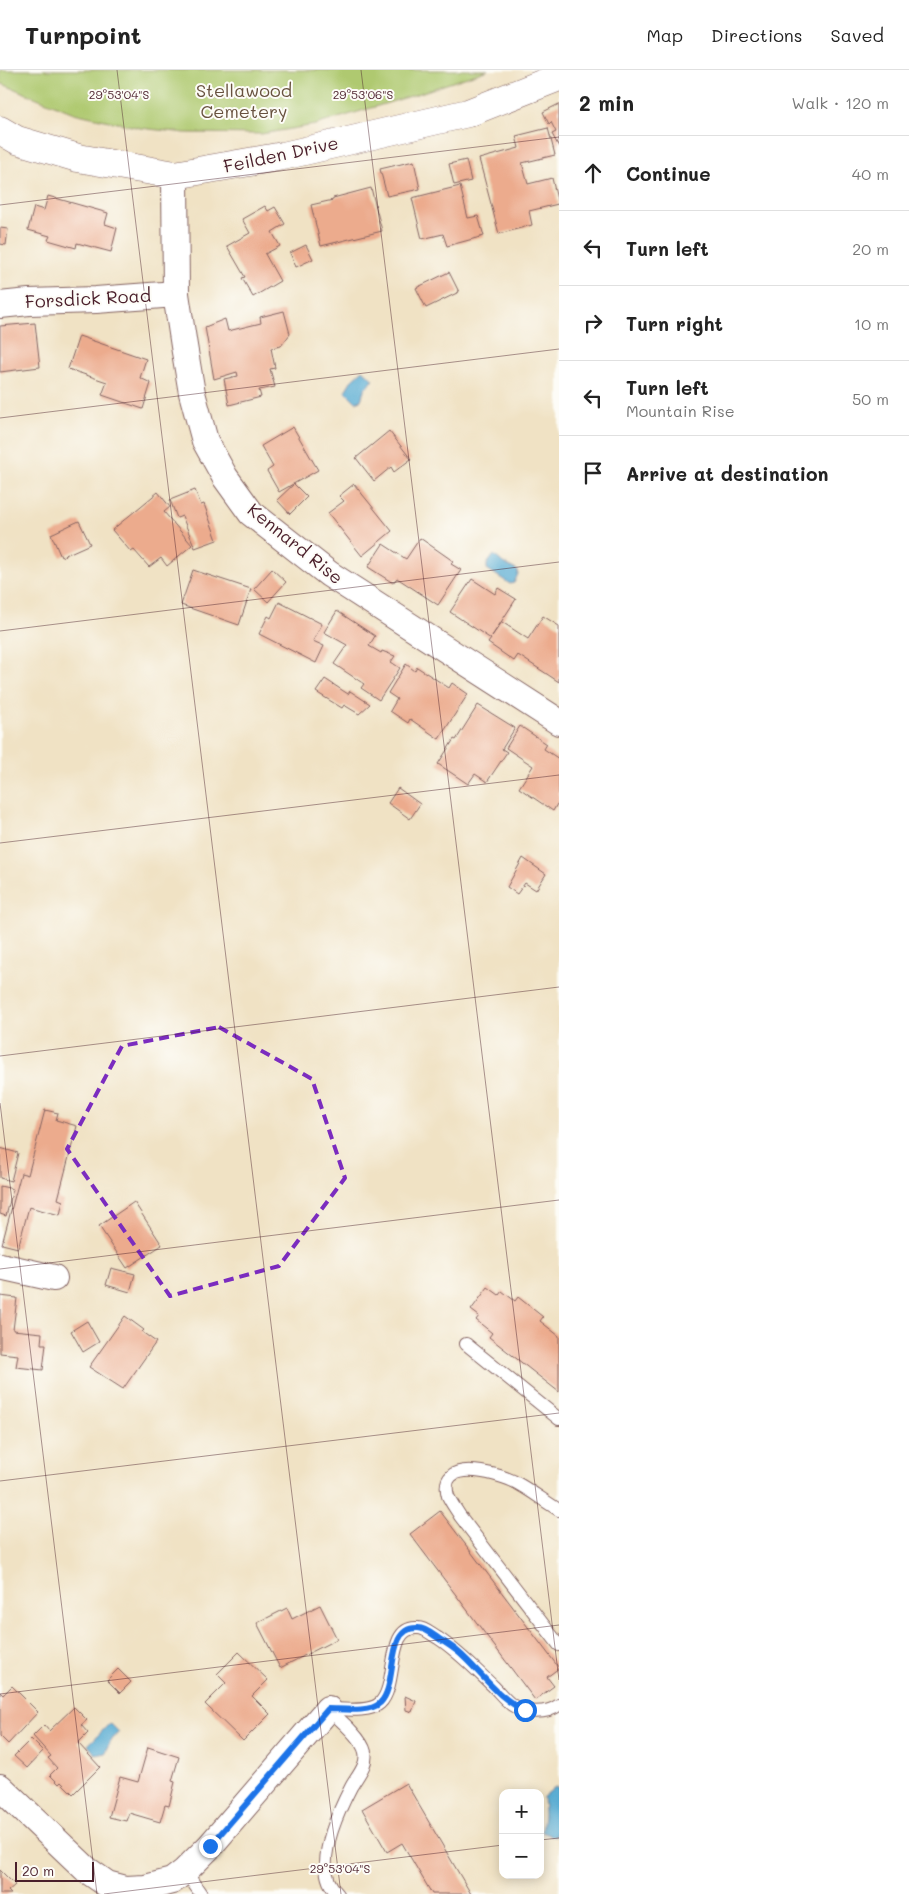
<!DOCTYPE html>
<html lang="en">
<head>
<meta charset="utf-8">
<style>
	:root { --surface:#fff; --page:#f2f2f2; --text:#222; --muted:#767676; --line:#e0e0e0 }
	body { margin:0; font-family:Mali,sans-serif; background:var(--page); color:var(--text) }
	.controls { position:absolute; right:15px; bottom:15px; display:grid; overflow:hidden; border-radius:10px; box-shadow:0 2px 12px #0003 }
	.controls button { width:45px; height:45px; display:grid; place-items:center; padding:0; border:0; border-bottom:1px solid var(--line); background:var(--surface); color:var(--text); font:25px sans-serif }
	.scale { position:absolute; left:15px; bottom:12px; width:79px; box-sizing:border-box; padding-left:5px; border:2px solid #4a1f2b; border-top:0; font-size:14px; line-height:18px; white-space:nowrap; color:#4a1f2b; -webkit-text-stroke:4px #fdfcf7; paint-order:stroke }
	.stop { position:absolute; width:15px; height:15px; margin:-11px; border:4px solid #1a73e8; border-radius:50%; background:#fff }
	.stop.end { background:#1a73e8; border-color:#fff; box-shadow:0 1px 5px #0008 }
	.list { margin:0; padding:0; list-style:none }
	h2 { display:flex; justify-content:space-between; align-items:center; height:65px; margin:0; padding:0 20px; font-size:21px }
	h2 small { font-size:16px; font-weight:400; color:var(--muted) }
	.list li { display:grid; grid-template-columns:32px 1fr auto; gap:15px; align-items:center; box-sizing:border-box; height:75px; padding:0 20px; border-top:1px solid var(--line) }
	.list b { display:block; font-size:19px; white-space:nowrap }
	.list p { margin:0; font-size:16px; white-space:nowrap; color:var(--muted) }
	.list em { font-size:16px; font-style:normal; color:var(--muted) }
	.icon { flex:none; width:28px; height:28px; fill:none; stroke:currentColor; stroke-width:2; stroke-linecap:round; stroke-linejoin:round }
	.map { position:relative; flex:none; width:559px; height:1824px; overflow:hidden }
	header { display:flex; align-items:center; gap:30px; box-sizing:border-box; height:70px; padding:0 25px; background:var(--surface); border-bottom:1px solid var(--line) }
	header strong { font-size:24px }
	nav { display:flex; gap:28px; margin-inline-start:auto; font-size:18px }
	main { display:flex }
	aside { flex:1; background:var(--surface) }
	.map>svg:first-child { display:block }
</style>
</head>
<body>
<header>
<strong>Turnpoint</strong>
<nav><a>Map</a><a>Directions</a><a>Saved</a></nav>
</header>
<main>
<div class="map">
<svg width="559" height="1824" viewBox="0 0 559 1824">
	<rect width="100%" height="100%" fill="#fdfcf7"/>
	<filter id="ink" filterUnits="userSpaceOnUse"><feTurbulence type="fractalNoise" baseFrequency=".02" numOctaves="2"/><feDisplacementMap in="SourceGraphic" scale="10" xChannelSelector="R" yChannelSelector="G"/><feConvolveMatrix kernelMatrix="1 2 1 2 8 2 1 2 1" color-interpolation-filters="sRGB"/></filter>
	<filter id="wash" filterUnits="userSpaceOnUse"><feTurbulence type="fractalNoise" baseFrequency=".0096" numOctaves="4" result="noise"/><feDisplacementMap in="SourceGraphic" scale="20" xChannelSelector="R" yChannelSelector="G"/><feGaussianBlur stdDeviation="1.12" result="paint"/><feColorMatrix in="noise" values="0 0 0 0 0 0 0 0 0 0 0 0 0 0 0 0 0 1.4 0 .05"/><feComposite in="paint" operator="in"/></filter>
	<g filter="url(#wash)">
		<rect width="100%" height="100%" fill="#f0e2c4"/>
		<!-- green -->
		<polygon fill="#afc96f" stroke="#7c744d" points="0,0 488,0 411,26 315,55 261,64 185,63 140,58 74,43 0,13"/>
		<!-- water -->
		<g fill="#56abd2" stroke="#50657e">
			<polygon points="363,300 374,310 365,318 361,330 356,332 345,321 351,311"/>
			<polygon points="494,485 503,493 518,501 518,504 514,513 510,514 487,499 487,494"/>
			<polygon points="110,1653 119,1662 109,1673 106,1683 96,1685 88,1675"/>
			<polygon points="555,1717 559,1718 559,1757 555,1767 542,1762 544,1744 543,1727"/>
		</g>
		<g id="blocks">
			<!-- building -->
			<g fill="#ecab8d">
				<polygon points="559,34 559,77 552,64 556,62 551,52 549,54 543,42"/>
				<polygon points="548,58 555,85 522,93 528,114 552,108 558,134 529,141 532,155 499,164 479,89 519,78 516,66"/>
				<polygon points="466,90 471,111 454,115 449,94"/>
				<polygon points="414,91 420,119 387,126 380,99"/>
				<polygon points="460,116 468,148 478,146 484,166 447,176 443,164 422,169 412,128"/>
				<polygon points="371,118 382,161 321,176 311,135 333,130 333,128"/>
				<polygon points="48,126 108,143 105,154 117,158 111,182 77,173 76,178 48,170 50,166 28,160 34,137 44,140"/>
				<polygon points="265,136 268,141 275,137 285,154 272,162 280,176 265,184 280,211 253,227 242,208 245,207 227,176 250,163 242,149"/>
				<polygon points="0,158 8,159 6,175 0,174"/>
				<polygon points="306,175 313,189 296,197 290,183"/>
				<polygon points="449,202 459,222 426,238 416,218"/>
				<polygon points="284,241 290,264 281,276 271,278 275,298 270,299 275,317 259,320 261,327 229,335 224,309 238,306 237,302 214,309 205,257 225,249 228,261 261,253 260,247"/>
				<polygon points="35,253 40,297 0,302 0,256"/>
				<polygon points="79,266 146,289 140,308 151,313 143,339 102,325 107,312 68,299"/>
				<polygon points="293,357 318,400 279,422 267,401 273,397 261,376"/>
				<polygon points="389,361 411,389 394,402 391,397 374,411 356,388"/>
				<polygon points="294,414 307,427 290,444 277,430"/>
				<polygon points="354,414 392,461 362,486 328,443 344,431 339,426"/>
				<polygon points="195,420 201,435 204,434 217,470 195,478 182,446 177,448 170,430"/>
				<polygon points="158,422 170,437 164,442 192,475 167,496 161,488 149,497 134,480 131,482 112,460"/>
				<polygon points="79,451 90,474 61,487 51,464"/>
				<polygon points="420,468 453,491 451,494 461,500 438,535 397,508 393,513 368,497 383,474 406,489"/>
				<polygon points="272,499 286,512 268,532 254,519"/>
				<polygon points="193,500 251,519 239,555 181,535"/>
				<polygon points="472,509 495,524 498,518 516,529 492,566 502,552 528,569 543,546 559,556 559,612 518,585 514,591 488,573 491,569 450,542"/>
				<polygon points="279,532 322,554 313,571 324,576 316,593 259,564 268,546 271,548"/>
				<polygon points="337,541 375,566 369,576 381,583 382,581 395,586 391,592 400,598 379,630 361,618 364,614 334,594 347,575 324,562"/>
				<polygon points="406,594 415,601 417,597 449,618 452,613 468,624 439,669 410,649 408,653 390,641 397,629 388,623"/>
				<polygon points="325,609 348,624 350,621 370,634 359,644 344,635 342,638 316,622"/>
				<polygon points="478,635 515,658 502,679 507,682 487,712 475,704 468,714 438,694 454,669 456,670"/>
				<polygon points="520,656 547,674 544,679 559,689 559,736 557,734 553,741 519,718 533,696 506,678"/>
				<polygon points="398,718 420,734 410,749 388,733"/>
				<polygon points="523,788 546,804 536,820 525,813 517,824 507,817"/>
				<polygon points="45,1040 58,1043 56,1050 77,1056 58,1129 63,1131 60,1145 29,1137 18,1178 2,1174 21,1103 28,1105"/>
				<polygon points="0,1078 18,1083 11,1111 0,1108"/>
				<polygon points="0,1116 13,1119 6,1146 0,1144"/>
				<polygon points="134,1132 162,1175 127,1198 99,1156"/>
				<polygon points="111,1198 135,1204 130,1222 106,1215"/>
				<polygon points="488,1217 499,1225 502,1221 515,1231 518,1227 543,1247 540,1251 559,1266 559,1322 489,1267 492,1263 476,1250 479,1246 471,1240"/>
				<polygon points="0,1226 17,1228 13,1260 42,1263 41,1274 46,1274 43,1300 16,1297 18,1285 0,1283"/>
				<polygon points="125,1246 144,1260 142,1262 156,1272 123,1319 89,1297"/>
				<polygon points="87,1251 99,1272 83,1282 71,1261"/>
				<polygon points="440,1441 559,1598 547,1607 554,1616 535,1630 410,1464"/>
				<polygon points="320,1535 337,1569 280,1598 257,1553 287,1538 292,1549"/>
				<polygon points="239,1582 268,1610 252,1626 270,1644 243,1671 205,1634 226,1613 217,1604"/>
				<polygon points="118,1599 131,1612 120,1623 107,1610"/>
				<polygon points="12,1616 38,1642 8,1674 0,1666 0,1622 3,1625"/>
				<polygon points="405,1626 416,1631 412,1642 406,1640"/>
				<polygon points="74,1637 87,1650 81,1655 88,1663 78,1673 100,1697 73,1724 61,1712 59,1714 50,1705 57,1698 48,1688 51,1686 33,1666 44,1655 49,1661"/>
				<polygon points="31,1669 43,1681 27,1698 14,1686"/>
				<polygon points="148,1677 179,1687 172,1711 175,1712 169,1736 165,1735 160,1752 129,1743 126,1751 109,1747 120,1707 138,1712"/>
				<polygon points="406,1713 471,1824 432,1824 402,1773 387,1782 362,1739"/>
				<polygon points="0,1800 15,1815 8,1821 11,1824 0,1824"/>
			</g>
		</g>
	</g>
	<g filter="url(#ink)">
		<use href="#blocks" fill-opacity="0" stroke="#846361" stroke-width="1"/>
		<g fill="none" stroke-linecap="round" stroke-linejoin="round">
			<!-- service casing -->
			<g stroke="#846361" stroke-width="14">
				<g id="service">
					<polyline points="466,1274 559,1349"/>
					<path d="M559,1440c-15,-9 -30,-21 -46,-29 -17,-8 -76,-24 -65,15 3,7 8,13 12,20l99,129"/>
					<path d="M328,1639c13,0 42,4 52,-6 19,-18 5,-78 38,-75 7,0 14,7 20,10 21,14 37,31 55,48 6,6 12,14 19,19 13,9 35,9 47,0"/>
					<path d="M328,1639c11,10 34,29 37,43 3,13 -8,24 -14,35 -13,25 -41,83 -13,107"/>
					<polyline points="185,1801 201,1824"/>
				</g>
			</g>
			<!-- minor casing -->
			<g stroke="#846361" stroke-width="28">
				<g id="minor">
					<polyline points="175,105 176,224 184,276 192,323 205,371 225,407 251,443 329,504 559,652"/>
					<polyline points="0,235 29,232 96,230 176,224"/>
					<polyline points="0,1196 54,1208"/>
					<polyline points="0,1717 87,1800 107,1814 126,1819 145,1818 172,1811 185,1801 210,1776 328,1639"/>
				</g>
			</g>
			<!-- tertiary casing -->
			<g stroke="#846361" stroke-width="29">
				<polyline id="tertiary" points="0,60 17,70 78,88 175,105 283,86 468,43 559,7"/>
			</g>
			<!-- service -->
			<use href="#service" stroke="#fff" stroke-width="12"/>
			<!-- minor -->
			<use href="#minor" stroke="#fff" stroke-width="26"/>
			<!-- tertiary -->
			<use href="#tertiary" stroke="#fff" stroke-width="28"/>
		</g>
	</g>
	<g fill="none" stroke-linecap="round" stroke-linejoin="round" filter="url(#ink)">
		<!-- route -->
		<path stroke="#1a73e8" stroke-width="6" d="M210,1776l118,-137c13,0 42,4 52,-6 19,-18 4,-77 38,-75 7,0 14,6 20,10 6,4 13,8 19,13 22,18 41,49 68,59"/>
	</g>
	<!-- marked area -->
	<path fill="none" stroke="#7b2cbf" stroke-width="4" stroke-dasharray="10 6" stroke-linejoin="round" d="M219,957l93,52 33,99 -66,88 -109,30 -103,-147 55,-103z"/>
	<!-- ticks -->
	<path fill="none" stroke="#4a1f2b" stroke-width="1" stroke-opacity="0.45" d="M117,0l224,1824M361,0l198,1610M0,135l559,-68M0,348l559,-69M0,561l559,-69M0,773l559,-68M0,986l559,-69M0,1033l97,791M0,1199l559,-69M0,1411l559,-68M0,1624l559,-69M540,1770l19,-2M104,1824l399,-49"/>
	<g text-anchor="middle" stroke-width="4" stroke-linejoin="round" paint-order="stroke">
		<!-- park labels -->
		<g font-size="18" fill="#68523f" stroke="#fdfcf7">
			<text x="244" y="27">Stellawood<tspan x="244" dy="21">Cemetery</tspan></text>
		</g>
		<!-- street labels -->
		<g font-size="18" fill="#4a1f2b" stroke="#fdfcf7">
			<text transform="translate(281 85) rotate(-12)" y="6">Feilden Drive</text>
			<text transform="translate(88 229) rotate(-3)" y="6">Forsdick Road</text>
			<text transform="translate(295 474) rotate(39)" y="6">Kennard Rise</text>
		</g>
	</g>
	<g font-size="12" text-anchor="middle" fill="#4a1f2b" stroke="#fdfcf7" stroke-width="4" stroke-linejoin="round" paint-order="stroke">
		<text x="119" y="29">29°53'04"S</text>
		<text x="363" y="29">29°53'06"S</text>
		<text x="340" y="1803">29°53'04"S</text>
	</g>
</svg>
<div class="controls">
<button>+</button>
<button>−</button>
</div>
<div class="scale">20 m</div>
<div class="stop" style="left:525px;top:1640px"></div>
<div class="stop end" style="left:210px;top:1776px"></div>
</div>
<aside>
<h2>2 min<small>Walk · 120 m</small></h2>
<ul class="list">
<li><svg class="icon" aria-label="ahead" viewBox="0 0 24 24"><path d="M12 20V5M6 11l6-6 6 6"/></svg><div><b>Continue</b></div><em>40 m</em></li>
<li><svg class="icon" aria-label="left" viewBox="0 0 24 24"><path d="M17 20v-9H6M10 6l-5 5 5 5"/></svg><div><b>Turn left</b></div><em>20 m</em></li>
<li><svg class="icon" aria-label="right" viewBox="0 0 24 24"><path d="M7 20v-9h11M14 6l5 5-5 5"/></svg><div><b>Turn right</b></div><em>10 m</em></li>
<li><svg class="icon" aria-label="left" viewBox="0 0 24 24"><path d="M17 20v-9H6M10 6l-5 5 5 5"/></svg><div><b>Turn left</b><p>Mountain Rise</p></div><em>50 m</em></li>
<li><svg class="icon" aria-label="arrive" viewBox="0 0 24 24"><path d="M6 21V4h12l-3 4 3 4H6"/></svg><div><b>Arrive at destination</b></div></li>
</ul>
</aside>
</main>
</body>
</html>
